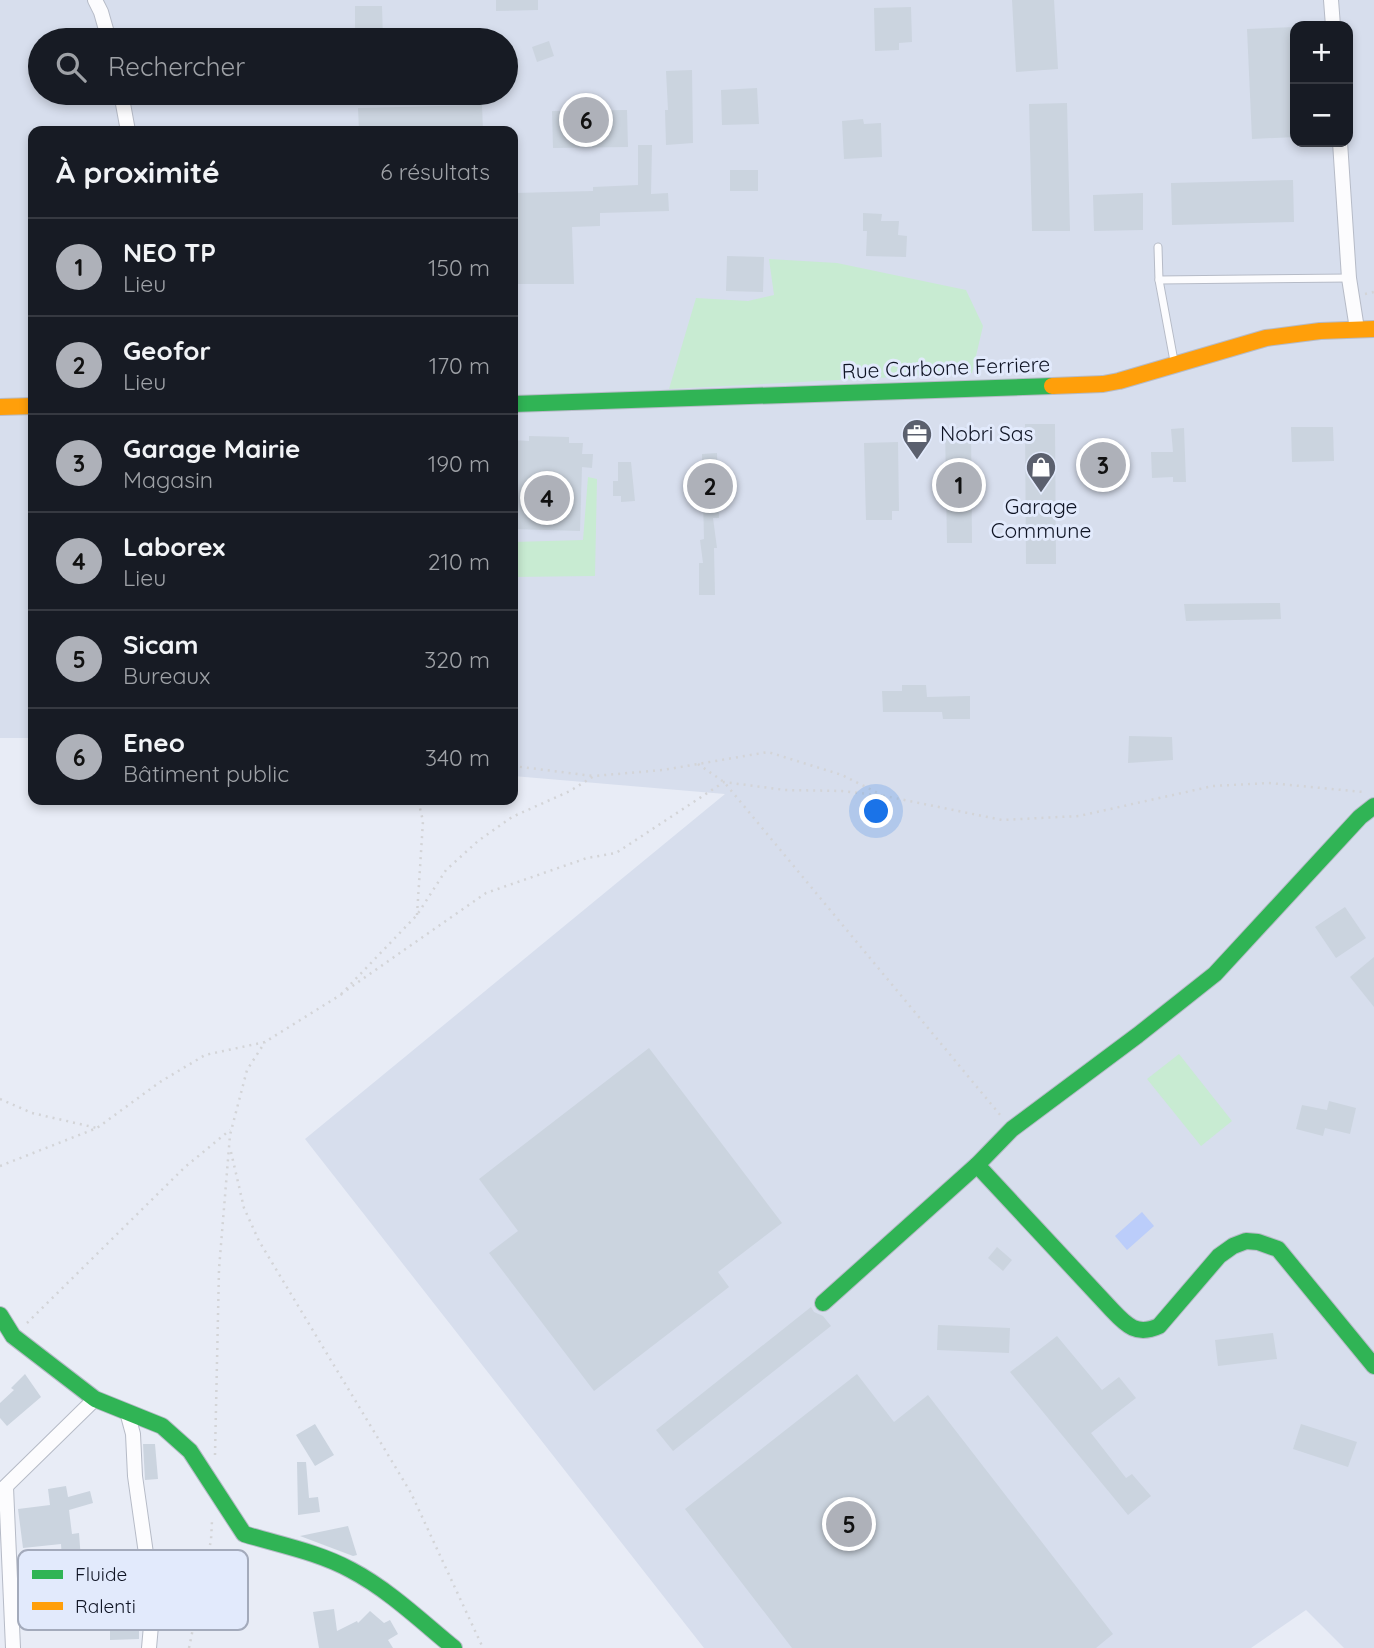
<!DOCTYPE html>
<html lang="fr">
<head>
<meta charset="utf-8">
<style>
	:root { --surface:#171b24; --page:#242831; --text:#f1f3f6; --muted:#9ea1a6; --line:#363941; --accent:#aeb1b9 }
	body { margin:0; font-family:Quicksand,sans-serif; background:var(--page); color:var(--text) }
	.controls { position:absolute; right:21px; top:21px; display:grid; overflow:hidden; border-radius:14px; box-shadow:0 4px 10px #0003 }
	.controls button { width:63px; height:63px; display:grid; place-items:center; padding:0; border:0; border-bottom:2px solid var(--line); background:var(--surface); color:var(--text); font:35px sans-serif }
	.you { position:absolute; left:877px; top:812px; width:24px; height:24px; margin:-18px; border:5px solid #fff; border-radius:50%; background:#1a73e8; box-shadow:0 0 0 10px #1a73e833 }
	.badge { display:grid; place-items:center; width:46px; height:46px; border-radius:50%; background:var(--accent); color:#111; font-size:23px; font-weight:700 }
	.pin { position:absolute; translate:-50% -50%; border:4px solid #fff; box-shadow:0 2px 7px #0006 }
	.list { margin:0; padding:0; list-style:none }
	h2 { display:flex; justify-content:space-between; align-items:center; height:91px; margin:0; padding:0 28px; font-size:30px }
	h2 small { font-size:23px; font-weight:400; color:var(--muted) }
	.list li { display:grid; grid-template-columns:46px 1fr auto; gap:21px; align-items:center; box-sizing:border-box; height:98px; padding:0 28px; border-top:2px solid var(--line) }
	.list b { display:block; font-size:26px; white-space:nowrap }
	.list p { margin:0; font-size:23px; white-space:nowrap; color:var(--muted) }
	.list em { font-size:23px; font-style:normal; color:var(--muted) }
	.icon { flex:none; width:38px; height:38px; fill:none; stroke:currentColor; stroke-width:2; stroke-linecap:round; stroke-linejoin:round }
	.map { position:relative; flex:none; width:1374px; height:1648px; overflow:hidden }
	.search { position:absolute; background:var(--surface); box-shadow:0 4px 10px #0003; left:28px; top:28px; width:490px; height:77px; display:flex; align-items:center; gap:18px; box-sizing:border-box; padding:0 24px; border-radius:38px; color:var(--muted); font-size:26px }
	.panel { position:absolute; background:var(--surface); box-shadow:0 4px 10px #0003; left:28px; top:126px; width:490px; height:679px; border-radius:14px }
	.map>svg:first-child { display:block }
</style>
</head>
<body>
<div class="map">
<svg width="1374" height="1648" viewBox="0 0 1374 1648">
	<rect width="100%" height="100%" fill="#e8ecf6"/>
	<!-- built -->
	<path fill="#d7deed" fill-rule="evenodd" d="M0,0h1374v1648h-30l-38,-38 -55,38h-547l-399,-509 420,-345 -212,-18v-645h-480v607h-33zM1295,26h53v116h-53zM40,40h466v53h-466z"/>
	<!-- green -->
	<g fill="#c8ebd2">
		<polygon points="769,259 837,263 966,290 983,326 972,373 669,389 696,298 748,301 774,295"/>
		<polygon points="588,477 597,479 595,576 513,577 513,542 583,540"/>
		<polygon points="1179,1054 1232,1121 1201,1146 1147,1079"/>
	</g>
	<!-- water -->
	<polygon fill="#bbcdfa" points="1142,1212 1154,1226 1127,1250 1115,1236"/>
	<!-- building -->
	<g fill="#cbd4df">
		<polygon points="496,0 538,0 538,10 496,11"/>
		<polygon points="1012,0 1054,0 1058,69 1016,72"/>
		<polygon points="355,6 382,6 383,40 355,40"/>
		<polygon points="911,7 912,42 899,43 899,50 875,51 874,8"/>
		<polygon points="1294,27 1295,137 1252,139 1247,29"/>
		<polygon points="549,41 554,56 537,62 532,47"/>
		<polygon points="692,70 693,143 666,145 665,110 668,110 666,71"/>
		<polygon points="757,88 759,124 722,125 721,90"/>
		<polygon points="1067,103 1070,231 1032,231 1029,104"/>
		<polygon points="482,105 483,131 359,131 358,108"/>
		<polygon points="627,110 628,147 553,148 552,111"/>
		<polygon points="863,119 864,124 881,123 882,157 844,159 842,121"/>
		<polygon points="638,145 652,145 651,194 668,193 669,211 600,213 600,226 572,227 574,284 517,284 515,193 593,191 593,187 638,185"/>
		<rect x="730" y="170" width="28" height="21"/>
		<polygon points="1293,180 1294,222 1172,225 1171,183"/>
		<polygon points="1143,193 1143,230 1094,231 1093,195"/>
		<polygon points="863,213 882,214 881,221 899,221 898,235 907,236 906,257 866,256 867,231 863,231"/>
		<polygon points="727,256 764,257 763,292 726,291"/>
		<polygon points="1025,424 1055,424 1056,564 1026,564"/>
		<polygon points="971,427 972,543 947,543 945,428"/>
		<polygon points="1291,427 1333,427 1334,461 1292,462"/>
		<polygon points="1184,428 1186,482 1173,482 1173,477 1152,478 1151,452 1173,452 1171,429"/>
		<polygon points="529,436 569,437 569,443 583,443 582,454 593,454 592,468 582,467 580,531 513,529 513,440 529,441"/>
		<polygon points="898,442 899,511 892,511 892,520 866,520 864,443"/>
		<polygon points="717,453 719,518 713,518 717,548 714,548 715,595 699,595 699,563 703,563 700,540 704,539 702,454"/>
		<polygon points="618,462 631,462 635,501 621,502 621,496 613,496 613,481 618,481"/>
		<polygon points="1280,603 1281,619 1186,621 1184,604"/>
		<polygon points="902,685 926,685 927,697 970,696 970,719 943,719 942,712 883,712 882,691 902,691"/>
		<polygon points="1129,736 1172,737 1173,760 1128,763"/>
		<polygon points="1345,907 1366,938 1336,958 1315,927"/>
		<polygon points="1374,957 1374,1007 1350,977"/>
		<polygon points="649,1048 782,1223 718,1272 729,1287 594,1391 489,1253 518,1231 479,1179"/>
		<polygon points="1329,1101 1356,1108 1350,1134 1325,1128 1323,1136 1296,1129 1302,1105 1327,1110"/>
		<polygon points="997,1247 1012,1260 1003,1271 988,1258"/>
		<polygon points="811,1307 814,1312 823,1316 831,1326 673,1451 656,1430"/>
		<polygon points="938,1325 1010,1328 1009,1353 937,1350"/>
		<polygon points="1273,1333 1277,1359 1218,1366 1215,1340"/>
		<polygon points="1057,1336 1102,1390 1119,1377 1136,1398 1091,1433 1126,1478 1132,1474 1151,1496 1128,1515 1010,1372"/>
		<polygon points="25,1374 41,1397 7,1426 0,1418 0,1403 14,1390 11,1388"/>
		<polygon points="857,1374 894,1422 928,1395 1113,1634 1096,1648 792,1648 685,1509"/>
		<polygon points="315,1424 334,1455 315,1466 296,1435"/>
		<polygon points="1301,1424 1357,1442 1348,1467 1293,1449"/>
		<polygon points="143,1444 155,1444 158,1479 145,1480"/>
		<polygon points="297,1462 306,1462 309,1498 318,1497 320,1512 298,1515"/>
		<polygon points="66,1486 68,1497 90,1491 93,1503 69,1510 72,1534 79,1533 82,1573 89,1571 89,1586 78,1588 76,1574 81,1573 63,1574 61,1544 23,1548 18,1509 50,1505 48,1489"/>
		<polygon points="348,1526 357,1555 353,1556 300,1536"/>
		<polygon points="334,1609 337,1631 357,1621 358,1623 370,1611 384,1623 390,1620 398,1634 388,1640 393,1648 319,1648 313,1612"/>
		<polygon points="139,1627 139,1639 110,1640 110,1628"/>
	</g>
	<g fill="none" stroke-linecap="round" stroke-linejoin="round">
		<!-- lane casing -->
		<g stroke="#b6bbc7" stroke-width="9">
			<g id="lane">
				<polyline points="1158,247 1159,280 1174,361"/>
				<polyline points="1159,280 1349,278"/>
			</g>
		</g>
		<!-- street casing -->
		<g stroke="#b6bbc7" stroke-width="16">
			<g id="street">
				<polyline points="95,0 101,12 109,40"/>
				<polyline points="1331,0 1333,26"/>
				<polyline points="121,93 128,131"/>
				<polyline points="1340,142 1349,278 1357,329"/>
				<polyline points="127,1412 133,1434 135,1476 153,1603 149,1648"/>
				<polyline points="6,1487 13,1648"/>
				<polyline points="0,1492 95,1399"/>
			</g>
		</g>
		<!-- fast casing -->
		<g stroke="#b6bbc7" stroke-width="18">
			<g id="fast">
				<polyline points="513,404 1052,386"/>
				<path d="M977,1165l135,145c15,16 25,26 47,16l60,-70 14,-10 13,-5 12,1 20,7 96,117"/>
				<polyline points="823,1303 977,1165 1012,1129 1138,1035 1215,974 1360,817 1374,806"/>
				<path d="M0,1315l13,21 82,63 67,27 28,25 54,83c36,11 74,18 107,36 38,20 70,51 103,78"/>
			</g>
		</g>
		<!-- slow casing -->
		<g stroke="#b6bbc7" stroke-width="18">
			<g id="slow">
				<polyline points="1052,386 1103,384 1119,381 1266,338 1320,331 1374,329"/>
				<polyline points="0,407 33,406"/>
			</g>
		</g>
		<!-- path -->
		<g stroke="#d3d4d7" stroke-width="2.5" stroke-dasharray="2 5" stroke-linecap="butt">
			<polyline points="1365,294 1374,292"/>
			<polyline points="698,764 724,782 1001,1116"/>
			<polyline points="513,766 593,776"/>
			<polyline points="417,915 423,821 418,800"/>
			<polyline points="346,989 417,915 446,870 478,841 512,817 570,791 594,776 663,770 768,752 842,775 882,795"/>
			<polyline points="341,994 486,893 587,858 616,853 724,782 785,790 842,791 885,796 1002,820 1079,816 1213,786 1269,783 1363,792"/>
			<polyline points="0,1099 32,1113 97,1128"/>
			<polyline points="231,1152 244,1208 259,1241 411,1493 483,1648"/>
			<polyline points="0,1166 97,1128 160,1082 205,1055 265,1042 342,994"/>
			<polyline points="27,1323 185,1167 230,1130"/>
			<polyline points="215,1455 219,1269 230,1135 247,1070 265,1042"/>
			<polyline points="189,1648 211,1540 212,1521"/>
		</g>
		<!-- lane -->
		<use href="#lane" stroke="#fcfcfe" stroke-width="7"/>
		<!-- street -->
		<use href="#street" stroke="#fcfcfe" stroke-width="14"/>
		<!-- fast -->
		<use href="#fast" stroke="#30b455" stroke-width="16"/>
		<!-- slow -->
		<use href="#slow" stroke="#ff9f0a" stroke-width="16"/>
	</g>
	<!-- icons -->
	<defs>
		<g id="office-pin" transform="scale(1.575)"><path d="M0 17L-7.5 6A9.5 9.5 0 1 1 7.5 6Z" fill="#5b606e" stroke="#e2eafc"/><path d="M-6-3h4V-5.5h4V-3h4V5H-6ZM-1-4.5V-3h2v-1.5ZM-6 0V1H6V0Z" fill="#fff"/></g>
		<g id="shop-pin" transform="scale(1.575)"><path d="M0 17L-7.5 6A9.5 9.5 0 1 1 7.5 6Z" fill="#5b606e" stroke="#e2eafc"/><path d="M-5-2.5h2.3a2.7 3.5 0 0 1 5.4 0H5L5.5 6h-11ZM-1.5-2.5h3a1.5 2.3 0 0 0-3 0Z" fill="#fff"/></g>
	</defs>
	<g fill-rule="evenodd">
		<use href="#office-pin" x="917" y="434"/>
		<use href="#shop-pin" x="1041" y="467"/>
	</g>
	<g text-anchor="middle" stroke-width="6" stroke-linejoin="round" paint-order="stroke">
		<!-- street labels -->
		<g font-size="21" fill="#0f1424" stroke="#e2eafc">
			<text transform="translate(946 368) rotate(-2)" y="7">Rue Carbone Ferriere</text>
		</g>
		<!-- poi labels -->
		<g font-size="21" fill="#0f1424" stroke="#e2eafc" text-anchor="start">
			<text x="940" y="441">Nobri Sas</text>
			<text x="1041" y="514" text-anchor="middle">Garage<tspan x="1041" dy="24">Commune</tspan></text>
		</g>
	</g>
	<!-- legend -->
	<rect x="18" y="1550" width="230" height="80" rx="10" fill="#e2eafc" stroke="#a3aabb" stroke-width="2"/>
	<rect x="32" y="1570" width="31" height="9" fill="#30b455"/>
	<rect x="32" y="1602" width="31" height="8" fill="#ff9f0a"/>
	<g font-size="19" fill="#0f1424">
		<text x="75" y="1581">Fluide</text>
		<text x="75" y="1613">Ralenti</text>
	</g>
</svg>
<div class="controls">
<button>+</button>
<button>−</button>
</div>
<div class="you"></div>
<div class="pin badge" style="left:959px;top:485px">1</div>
<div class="pin badge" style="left:710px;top:486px">2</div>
<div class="pin badge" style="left:1103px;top:465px">3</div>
<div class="pin badge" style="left:547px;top:498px">4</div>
<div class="pin badge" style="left:849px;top:1524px">5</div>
<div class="pin badge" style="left:586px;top:120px">6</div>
<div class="search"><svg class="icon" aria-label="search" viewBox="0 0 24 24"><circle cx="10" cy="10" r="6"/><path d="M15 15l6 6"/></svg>Rechercher</div>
<section class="panel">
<h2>À proximité<small>6 résultats</small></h2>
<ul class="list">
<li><span class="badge">1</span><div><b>NEO TP</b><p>Lieu</p></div><em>150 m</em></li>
<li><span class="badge">2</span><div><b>Geofor</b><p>Lieu</p></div><em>170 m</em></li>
<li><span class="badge">3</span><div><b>Garage Mairie</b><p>Magasin</p></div><em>190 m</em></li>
<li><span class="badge">4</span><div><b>Laborex</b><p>Lieu</p></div><em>210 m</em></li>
<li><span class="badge">5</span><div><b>Sicam</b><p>Bureaux</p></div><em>320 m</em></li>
<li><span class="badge">6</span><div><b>Eneo</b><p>Bâtiment public</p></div><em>340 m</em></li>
</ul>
</section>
</div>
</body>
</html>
